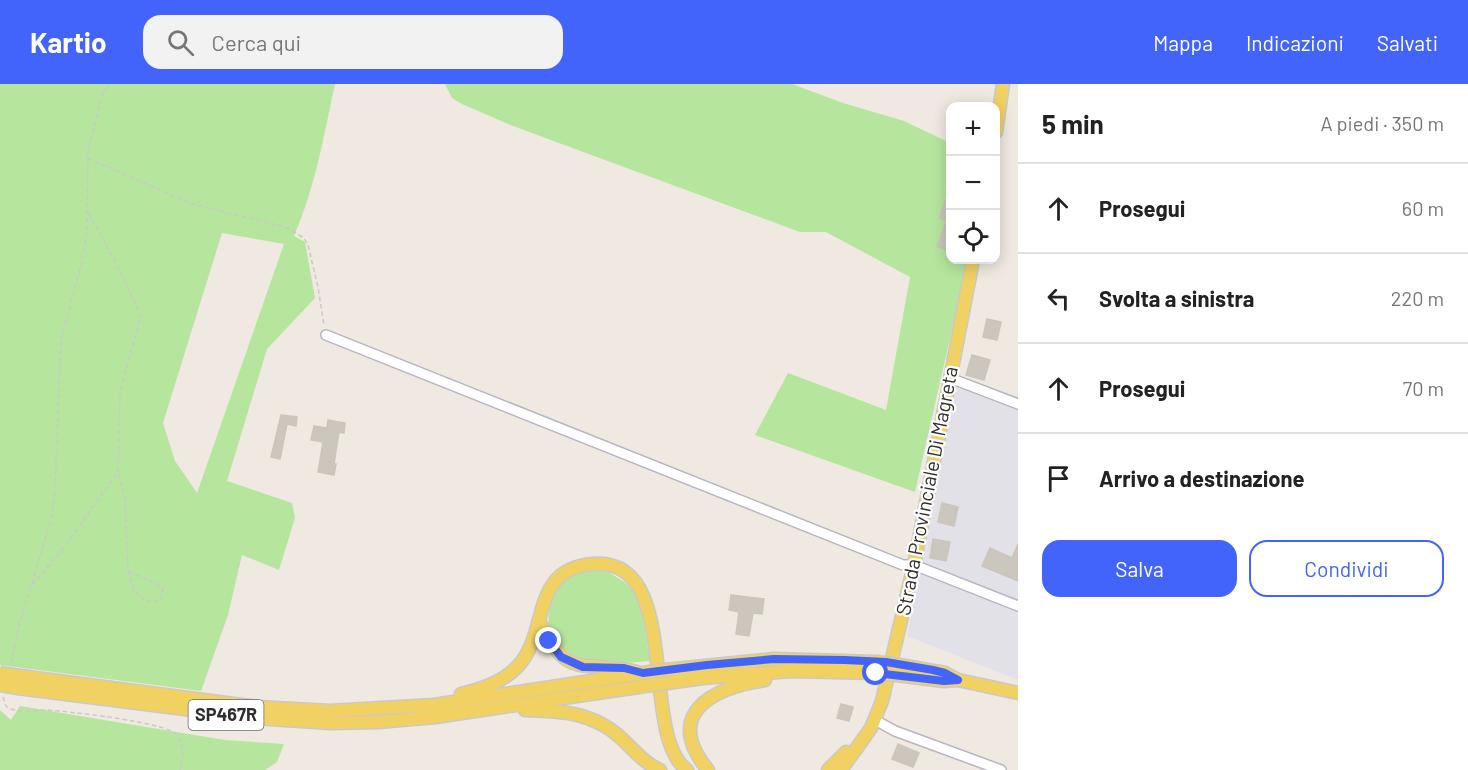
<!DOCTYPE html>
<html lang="it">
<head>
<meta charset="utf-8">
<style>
	:root { --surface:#fff; --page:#f2f2f2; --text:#222; --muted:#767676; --line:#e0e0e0; --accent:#4264fb }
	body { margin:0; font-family:Barlow,sans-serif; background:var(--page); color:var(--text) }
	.controls { position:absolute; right:18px; top:18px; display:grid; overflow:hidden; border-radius:12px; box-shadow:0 3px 15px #0003 }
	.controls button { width:54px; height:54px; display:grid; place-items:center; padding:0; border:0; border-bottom:2px solid var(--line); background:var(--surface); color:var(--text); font:30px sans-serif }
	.stop { position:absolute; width:18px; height:18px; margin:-14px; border:4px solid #4264fb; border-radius:50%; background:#fff }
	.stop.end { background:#4264fb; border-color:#fff; box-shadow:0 2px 6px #0008 }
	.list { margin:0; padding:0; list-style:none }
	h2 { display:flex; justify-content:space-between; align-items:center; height:78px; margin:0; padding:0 24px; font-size:26px }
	h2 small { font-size:20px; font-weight:400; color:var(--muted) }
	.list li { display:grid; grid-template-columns:39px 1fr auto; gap:18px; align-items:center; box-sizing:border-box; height:90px; padding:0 24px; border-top:2px solid var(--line) }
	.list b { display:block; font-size:22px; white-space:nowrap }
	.list em { font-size:20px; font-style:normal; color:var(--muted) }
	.actions { display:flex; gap:12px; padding:18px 24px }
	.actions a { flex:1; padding:14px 0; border:2px solid var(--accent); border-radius:18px; text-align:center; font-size:21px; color:var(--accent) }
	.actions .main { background:var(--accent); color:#fff }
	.icon { flex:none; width:33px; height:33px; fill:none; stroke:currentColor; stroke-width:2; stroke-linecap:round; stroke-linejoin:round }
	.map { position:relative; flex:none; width:1018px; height:686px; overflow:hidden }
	header { display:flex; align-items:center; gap:36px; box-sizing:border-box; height:84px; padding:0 30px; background:var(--accent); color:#fff }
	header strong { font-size:28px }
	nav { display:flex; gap:33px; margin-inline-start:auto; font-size:21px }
	.search { width:420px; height:54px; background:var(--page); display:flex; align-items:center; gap:15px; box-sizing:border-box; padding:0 21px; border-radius:18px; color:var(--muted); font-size:22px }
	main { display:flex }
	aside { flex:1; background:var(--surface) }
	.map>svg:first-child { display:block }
</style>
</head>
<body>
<header>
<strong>Kartio</strong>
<div class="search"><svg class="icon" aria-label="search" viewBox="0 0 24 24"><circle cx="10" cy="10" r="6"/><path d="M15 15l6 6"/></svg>Cerca qui</div>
<nav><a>Mappa</a><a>Indicazioni</a><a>Salvati</a></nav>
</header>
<main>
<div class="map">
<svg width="1018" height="686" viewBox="0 0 1018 686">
	<rect width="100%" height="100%" fill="#efe9e1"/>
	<!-- industrial -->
	<polygon fill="#e3e1e8" points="958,291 1018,315 1018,596 907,552"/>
	<!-- green -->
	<g fill="#b6e59e" fill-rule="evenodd">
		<path d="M0,0h335c-11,51 -20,104 -41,152l11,6 10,56 -48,51 -40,132 65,22 3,15 -16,52 -37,-15 -14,60 -27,76 -201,-26zM222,149l62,11 -87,249 -22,-32 -12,-38z"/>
		<polygon points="445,0 792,0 843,19 904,37 950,59 950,176 966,176 961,206 915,408 755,351 788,289 886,326 910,193 826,148 800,148 513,42 462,20 452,14"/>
		<path d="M589,486l19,2 15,9 13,11 6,20 8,49c-14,1 -58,6 -69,1 -10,-5 -20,-12 -26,-21 -14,-20 -4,-53 17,-65 4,-3 12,-4 17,-6z"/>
		<polygon points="20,622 225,656 284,660 277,678 265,686 0,686 0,626 11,636"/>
	</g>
	<!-- building -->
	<g fill="#cbc7bf" stroke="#cbc5ba" stroke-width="1.5">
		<polygon points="950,106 951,160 948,167 937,162 947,137 939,134"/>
		<polygon points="987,235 1001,238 997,256 983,253"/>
		<polygon points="972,271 990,276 984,296 966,291"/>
		<polygon points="281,331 297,333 296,342 287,340 280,375 271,373"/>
		<polygon points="328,336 345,339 344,349 339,348 334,380 336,380 334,391 318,388 323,358 311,356 314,342 327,344"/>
		<polygon points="942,419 958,423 954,442 938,438"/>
		<polygon points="933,455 950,458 946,477 930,474"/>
		<polygon points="1018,460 1018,497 982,482 990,464 1012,474"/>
		<polygon points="731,511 764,515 762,530 753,529 749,552 736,550 739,528 729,526"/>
		<polygon points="841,620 853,623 849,637 837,634"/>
		<polygon points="898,660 919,669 913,683 892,675"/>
	</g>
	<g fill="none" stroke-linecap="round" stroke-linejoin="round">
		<!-- minor casing -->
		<g stroke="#b4b7c1" stroke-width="12">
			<g id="minor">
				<polyline points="326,251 903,481 914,481 1018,522"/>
				<polyline points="950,294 1018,320"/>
				<polyline points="875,636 895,647 1001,686"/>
			</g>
		</g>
		<!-- major casing -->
		<g stroke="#c9c9c9" stroke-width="15">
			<g id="major">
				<polyline points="996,48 1003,0"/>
				<path d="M539,536c29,64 45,38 98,52"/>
				<polyline points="899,581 945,589 958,596 1018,609"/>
				<polyline points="665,586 774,575 877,578"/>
				<polyline points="897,591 944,597 957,596"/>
				<polyline points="20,592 257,623 330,627 434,621 650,588"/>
				<polyline points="667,599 703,594 791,587 876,589"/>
				<polyline points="18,604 256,634 331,639 378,638 435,633 652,601"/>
				<path d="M461,610c21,-5 42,-12 57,-28 32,-34 11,-97 75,-102 91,-7 45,170 94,206"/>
				<path d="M525,626c36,1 68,2 96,28 12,11 23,25 39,32"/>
				<path d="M708,686c-46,-56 4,-82 57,-90"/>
				<polyline points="828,686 846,668"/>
				<polyline points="841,686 871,644 882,617 914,481 973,176"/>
			</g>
		</g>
		<!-- path -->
		<g stroke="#c9c9c9" stroke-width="1.5" stroke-dasharray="4.5 3" stroke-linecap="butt">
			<polyline points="88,74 189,119 285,143 304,154 308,161 318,203 324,241"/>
			<polyline points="119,390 125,414 128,487 134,506 145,517 160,517 163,505 155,499 128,487"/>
			<polyline points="32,501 68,459 105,405 118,389 120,308 141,232 113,173 88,128"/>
			<polyline points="11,579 19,542 52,432 55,406 61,256 81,181 87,147 88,68 102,11 110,0"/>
			<path d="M3,613l3,9c13,9 25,4 40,4 20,1 121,12 131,25 8,11 6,23 3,35"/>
		</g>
		<!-- minor -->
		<use href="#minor" stroke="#fff" stroke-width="9"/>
		<!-- major -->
		<use href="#major" stroke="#f2d163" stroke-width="12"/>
		<!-- major-bridge casing -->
		<g stroke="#c9c9c9" stroke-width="15" stroke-linecap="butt">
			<g id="major-bridge">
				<polyline points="877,578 899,581"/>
				<polyline points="650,588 665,586"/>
				<polyline points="0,589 20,592"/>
				<polyline points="876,589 897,591"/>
				<polyline points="0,601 18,604"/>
				<polyline points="652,601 667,599"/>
			</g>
		</g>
		<!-- major-bridge -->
		<use href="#major-bridge" stroke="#f2d163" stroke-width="12"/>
	</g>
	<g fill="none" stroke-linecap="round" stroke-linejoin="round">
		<!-- route -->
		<polyline stroke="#4264fb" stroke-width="8" points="549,557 561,573 583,583 624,584 643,589 707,581 774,575 845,576 886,578 933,586 945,589 958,596 944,597 876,589"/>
	</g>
	<g text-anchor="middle" stroke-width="4.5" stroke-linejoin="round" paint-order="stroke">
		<!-- shield labels -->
		<rect fill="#fff" stroke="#6d6d6d" stroke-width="1.5" x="188.5" y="616" width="75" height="30" rx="4.5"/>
		<g font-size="18" font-weight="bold" fill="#2e2e2e">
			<text x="226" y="637">SP467R</text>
		</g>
		<!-- street labels -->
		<g font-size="20" fill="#2e2e2e" stroke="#fff">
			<text transform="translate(927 407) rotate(-79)" y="7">Strada Provinciale Di Magreta</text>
		</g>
	</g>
</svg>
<div class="controls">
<button>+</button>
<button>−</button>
<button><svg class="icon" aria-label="locate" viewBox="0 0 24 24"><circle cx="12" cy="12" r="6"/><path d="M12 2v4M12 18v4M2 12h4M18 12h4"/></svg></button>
</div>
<div class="stop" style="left:876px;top:589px"></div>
<div class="stop end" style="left:549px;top:557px"></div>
</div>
<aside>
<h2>5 min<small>A piedi · 350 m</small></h2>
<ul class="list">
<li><svg class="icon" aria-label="ahead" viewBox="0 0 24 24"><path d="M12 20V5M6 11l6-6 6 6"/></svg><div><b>Prosegui</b></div><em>60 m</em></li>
<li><svg class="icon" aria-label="left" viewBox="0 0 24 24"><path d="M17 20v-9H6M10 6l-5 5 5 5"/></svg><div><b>Svolta a sinistra</b></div><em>220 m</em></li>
<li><svg class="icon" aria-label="ahead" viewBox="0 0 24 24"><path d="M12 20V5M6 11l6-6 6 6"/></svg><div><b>Prosegui</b></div><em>70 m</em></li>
<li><svg class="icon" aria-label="arrive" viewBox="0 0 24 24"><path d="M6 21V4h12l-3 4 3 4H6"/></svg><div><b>Arrivo a destinazione</b></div></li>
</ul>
<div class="actions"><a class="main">Salva</a><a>Condividi</a></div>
</aside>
</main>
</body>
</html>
